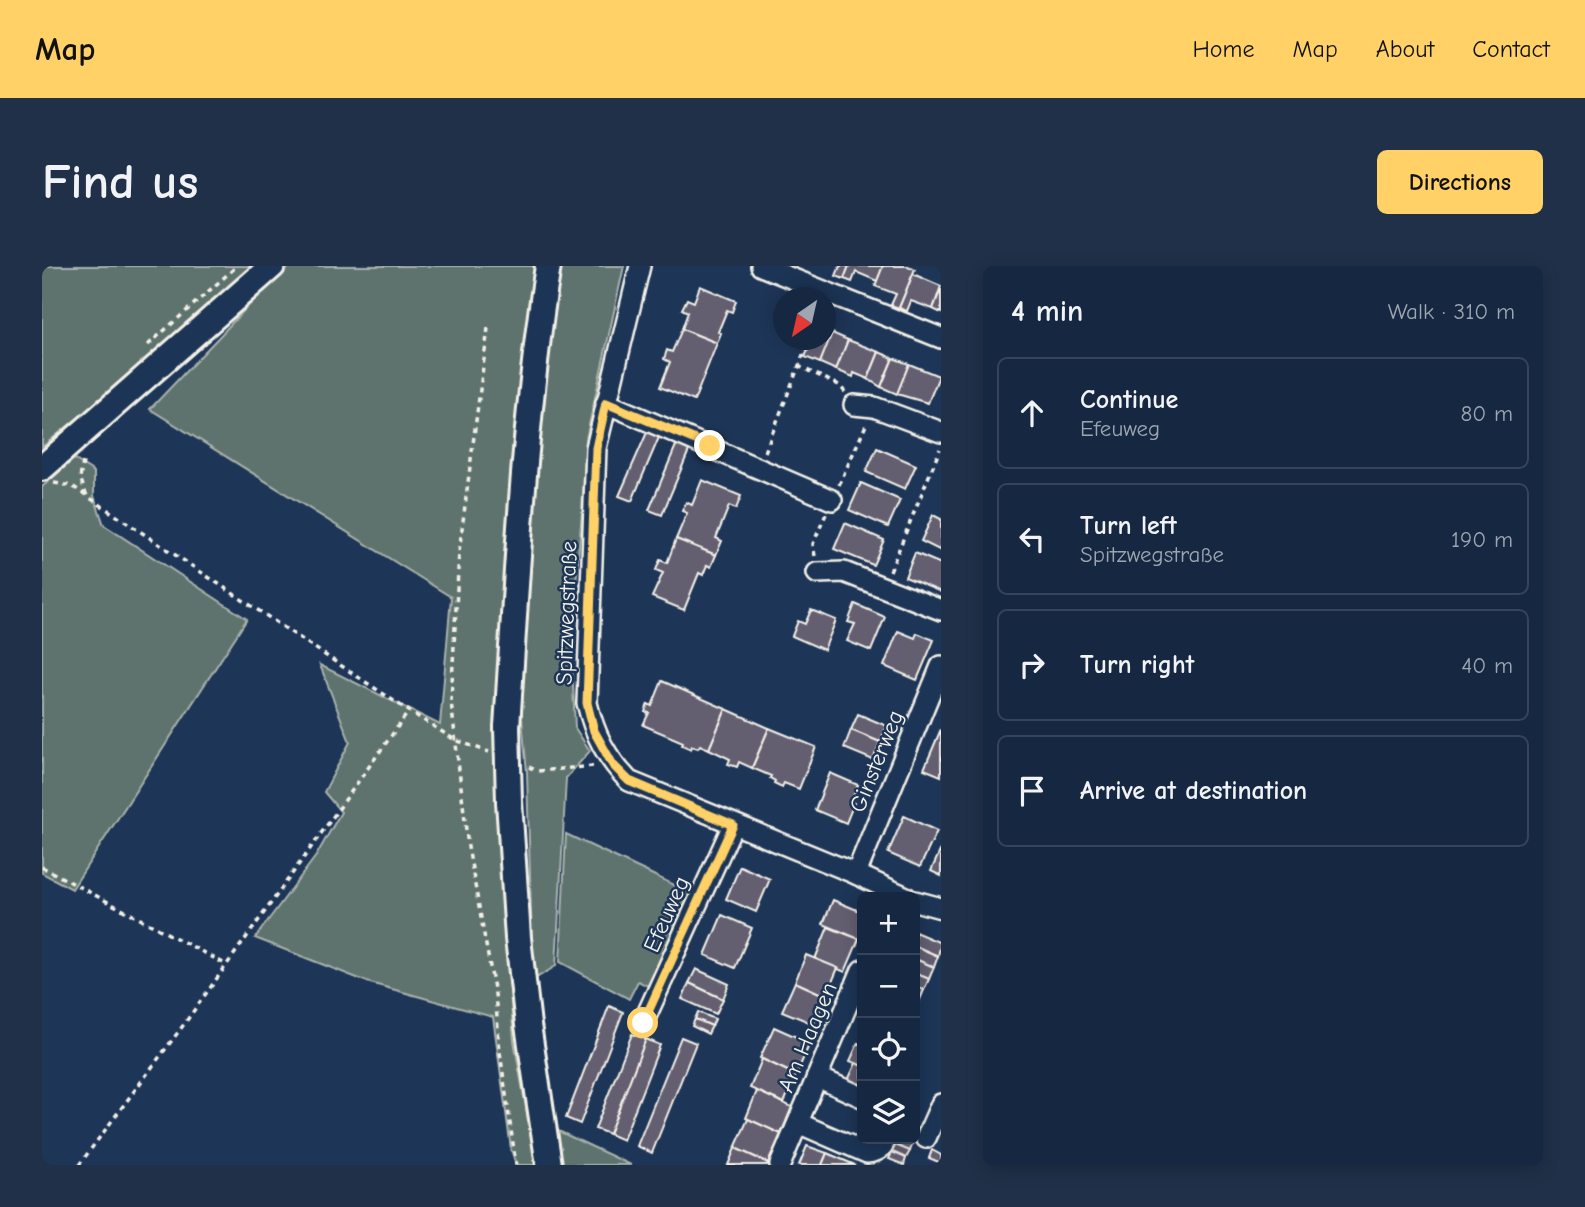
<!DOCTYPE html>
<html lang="en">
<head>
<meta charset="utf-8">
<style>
	:root { --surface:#162841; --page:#1f3048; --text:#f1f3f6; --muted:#9ea6b1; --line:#35445a; --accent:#ffd166 }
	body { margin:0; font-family:"Comic Neue",sans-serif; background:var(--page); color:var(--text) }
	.controls { position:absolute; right:21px; bottom:21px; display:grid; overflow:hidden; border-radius:10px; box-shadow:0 4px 18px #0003 }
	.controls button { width:63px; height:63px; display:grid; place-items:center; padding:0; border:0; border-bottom:2px solid var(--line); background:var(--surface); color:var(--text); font:35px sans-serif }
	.compass { position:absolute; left:731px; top:21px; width:63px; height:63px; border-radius:50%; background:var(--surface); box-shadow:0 4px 18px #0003; rotate:214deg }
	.stop { position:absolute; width:21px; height:21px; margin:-16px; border:5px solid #ffd166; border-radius:50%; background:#fff }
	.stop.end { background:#ffd166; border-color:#fff; box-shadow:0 2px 7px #0008 }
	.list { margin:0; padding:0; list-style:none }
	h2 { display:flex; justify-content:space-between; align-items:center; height:91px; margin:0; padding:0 28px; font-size:30px }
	h2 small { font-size:23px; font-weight:400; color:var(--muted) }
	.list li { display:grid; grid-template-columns:46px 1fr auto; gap:21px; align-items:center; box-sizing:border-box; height:112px; margin:0 14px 14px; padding:0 14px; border:2px solid var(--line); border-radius:10px }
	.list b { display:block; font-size:26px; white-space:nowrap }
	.list p { margin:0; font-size:23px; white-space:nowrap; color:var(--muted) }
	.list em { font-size:23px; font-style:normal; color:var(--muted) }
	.icon { flex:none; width:38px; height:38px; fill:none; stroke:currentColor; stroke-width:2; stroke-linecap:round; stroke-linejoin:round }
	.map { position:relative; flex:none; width:899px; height:899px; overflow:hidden; border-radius:10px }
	header { display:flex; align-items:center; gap:42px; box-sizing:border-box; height:98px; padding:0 35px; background:var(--accent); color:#111 }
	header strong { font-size:33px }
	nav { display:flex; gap:38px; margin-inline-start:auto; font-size:24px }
	.intro { display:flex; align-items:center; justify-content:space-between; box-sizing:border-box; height:168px; padding:0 42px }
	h1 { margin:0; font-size:49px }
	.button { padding:18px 32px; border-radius:10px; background:var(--accent); color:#111; font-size:24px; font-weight:700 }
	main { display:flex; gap:42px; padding:0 42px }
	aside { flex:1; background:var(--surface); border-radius:10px; box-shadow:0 4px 18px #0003 }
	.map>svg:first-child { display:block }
</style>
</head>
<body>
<header>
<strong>Map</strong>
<nav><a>Home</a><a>Map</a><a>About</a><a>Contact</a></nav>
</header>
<div class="intro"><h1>Find us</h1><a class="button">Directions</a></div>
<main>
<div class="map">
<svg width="899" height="899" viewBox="0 0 899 899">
	<rect width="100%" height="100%" fill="#1d3557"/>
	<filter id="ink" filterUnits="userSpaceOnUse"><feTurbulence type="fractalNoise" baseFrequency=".0143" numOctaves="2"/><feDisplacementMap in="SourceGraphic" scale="14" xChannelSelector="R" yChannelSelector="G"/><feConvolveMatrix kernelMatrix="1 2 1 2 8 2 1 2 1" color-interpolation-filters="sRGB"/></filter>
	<g filter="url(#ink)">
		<!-- green -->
		<g fill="#5e736e" stroke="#a9b2ab" stroke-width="2">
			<polygon points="0,0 211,0 53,138 0,181"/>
			<polygon points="249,0 495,0 481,93 469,226 455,498 460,625 472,774 494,899 474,899 469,883 451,751 328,717 213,672 274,590 299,546 282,526 308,476 278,399 398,459 409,331 108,143 233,12"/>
			<polygon points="518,0 582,0 544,173 540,246 529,377 533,462 548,485 524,512 514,700 491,714 485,507 480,453 482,348 490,216"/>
			<polygon points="32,193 52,206 52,230 62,259 205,353 30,623 0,607 0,221"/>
			<polygon points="524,568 658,631 616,725 596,715 587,733 518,696"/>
			<polygon points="512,863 589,899 519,899"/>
		</g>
		<!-- building -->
		<g fill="#645f71" stroke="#f4f1e8" stroke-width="2">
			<polygon points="798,0 807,0 802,13 794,10"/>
			<polygon points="807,0 841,0 835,15 814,6 810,16 802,13"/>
			<polygon points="841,0 866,0 873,3 857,42 849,39 854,28 833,20"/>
			<polygon points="871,8 899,20 891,43 869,35 865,45 857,42"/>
			<polygon points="658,20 694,35 690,46 685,44 676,66 679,67 675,77 640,63 646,46 640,43 645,33 652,36"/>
			<polygon points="899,23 899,47 891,43"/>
			<polygon points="640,63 675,77 652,135 618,121 628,96 622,93 625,84 630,86"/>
			<polygon points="783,64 790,67 778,97 763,91 770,74 783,74"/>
			<polygon points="790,67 806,74 794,104 778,97"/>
			<polygon points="806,74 837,86 826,113 812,107 811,111 794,104"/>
			<polygon points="837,86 851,92 839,121 826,113"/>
			<polygon points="851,92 867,98 855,128 839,121"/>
			<polygon points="867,98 897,110 886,137 855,128"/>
			<polygon points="606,164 618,169 590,235 577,230"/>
			<polygon points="635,177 648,182 620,249 607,244"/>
			<polygon points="835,182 874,199 863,223 824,206"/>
			<polygon points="660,214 699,230 694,243 687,240 674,272 680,275 674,289 634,273 645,247 640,245 644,236 650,239"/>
			<polygon points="819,217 858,234 846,261 807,244"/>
			<polygon points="891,249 899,253 899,285 879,275"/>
			<polygon points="803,257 842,274 831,299 792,283"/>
			<polygon points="634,273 674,289 669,301 665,299 661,309 657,307 642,344 610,331 621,307 614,304 618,294 625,297"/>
			<polygon points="873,287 899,298 899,326 863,311"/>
			<polygon points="813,338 843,351 829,385 805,375 813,358 806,356"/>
			<polygon points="769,344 794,354 782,384 750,370 756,355 763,358"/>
			<polygon points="856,365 873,372 875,367 892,374 875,414 842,400"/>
			<polygon points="620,415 684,443 667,483 658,479 656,482 650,480 649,483 640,479 641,476 601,459 607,447 603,446 606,438 610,440"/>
			<polygon points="684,443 727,462 710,502 697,496 695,501 686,498 688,493 667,483"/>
			<polygon points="816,448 845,460 838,476 809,464"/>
			<polygon points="727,462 774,481 757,523 742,517 740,521 732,517 733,515 728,512 729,510 710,502"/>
			<polygon points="899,463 899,510 882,503"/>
			<polygon points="809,464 838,476 831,494 802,482"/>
			<polygon points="788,507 816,519 809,536 812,537 804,557 773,544"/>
			<polygon points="862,550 895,565 878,601 846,587"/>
			<polygon points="899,583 899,610 889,605"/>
			<polygon points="698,600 728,613 714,646 684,633"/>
			<polygon points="791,634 820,646 820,665 817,673 781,658"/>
			<polygon points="680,649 710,662 693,702 663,689"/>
			<polygon points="786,661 817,673 803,706 773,693"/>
			<polygon points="873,666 899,677 896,690 873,680"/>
			<polygon points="873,680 896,690 892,701 873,693"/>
			<polygon points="764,689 796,702 784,730 753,716"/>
			<polygon points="873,693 892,701 887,713 873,707"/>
			<polygon points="654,703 687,718 681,733 647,717"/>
			<polygon points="873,707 887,713 882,724 873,720"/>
			<polygon points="753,716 784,730 772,758 740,745"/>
			<polygon points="647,717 681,733 674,748 640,733"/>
			<polygon points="873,720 882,724 877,736 873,734"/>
			<polygon points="567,740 581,746 538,858 524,852"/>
			<polygon points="656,746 673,753 670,760 653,753"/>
			<polygon points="653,753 670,760 666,768 650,760"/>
			<polygon points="732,761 768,777 754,809 718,792"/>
			<polygon points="590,768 604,773 567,868 553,863"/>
			<polygon points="639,771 654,777 610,887 595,880"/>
			<polygon points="604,773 618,779 581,874 567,868"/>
			<polygon points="816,777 820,779 820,800 808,795"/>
			<polygon points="720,793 754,809 742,837 708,822"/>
			<polygon points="814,797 820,800 820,825 813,822 807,812"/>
			<polygon points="715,825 750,841 739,868 704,852"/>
			<polygon points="706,853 739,868 726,897 693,882"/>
			<polygon points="856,873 871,877 868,885 853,879"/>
			<polygon points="853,879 868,885 864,892 850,886"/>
			<polygon points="765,880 785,887 780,899 757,899"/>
			<polygon points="693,882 726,897 725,899 686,899"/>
			<polygon points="890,884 899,889 899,897 887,892"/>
			<polygon points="850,886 864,892 862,899 847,893"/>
			<polygon points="785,887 813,899 780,899"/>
		</g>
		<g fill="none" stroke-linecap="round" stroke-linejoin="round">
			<!-- minor casing -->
			<g stroke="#f4f1e8" stroke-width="24">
				<g id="minor">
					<path d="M598,0l-44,182 -9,255c8,33 19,54 42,78l227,93 50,23"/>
					<polyline points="719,0 899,72"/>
					<polyline points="564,137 790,234"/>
					<polyline points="812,139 832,141 899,166"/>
					<polyline points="775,307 802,306 899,344"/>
					<polyline points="814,608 899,400"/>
					<polyline points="873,635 899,642"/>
					<polyline points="601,757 691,559"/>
					<polyline points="775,811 820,831"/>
					<path d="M756,857l69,30c11,-1 15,-4 19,-14"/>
					<polyline points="884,872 899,838"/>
					<polyline points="738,899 820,704"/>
				</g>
			</g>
			<!-- major casing -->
			<g stroke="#f4f1e8" stroke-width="30">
				<g id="major">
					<polyline points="0,202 230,0"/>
					<path d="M465,461c10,-154 17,-308 41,-461"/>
					<polyline points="467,535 476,672 486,759 507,899"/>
				</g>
			</g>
			<!-- path -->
			<g stroke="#f4f1e8" stroke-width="3.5" stroke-dasharray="5 5" stroke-linecap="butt">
				<polyline points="446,62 417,286 409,435 426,581 453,728 458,786 474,899"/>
				<polyline points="106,79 195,0"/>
				<polyline points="756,100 797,119 803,126"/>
				<polyline points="723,186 767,74"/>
				<polyline points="41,196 38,212 45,230 367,445 413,474 447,486"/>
				<polyline points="12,217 30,220 44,229"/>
				<polyline points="797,219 824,159"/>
				<polyline points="773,290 771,278 784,248"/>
				<polyline points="848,305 898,183"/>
				<polyline points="487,501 496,505 552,500"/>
				<polyline points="0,601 185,699"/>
				<polyline points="37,899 140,761 367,445"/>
			</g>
			<!-- minor -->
			<use href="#minor" stroke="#1d3557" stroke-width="19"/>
			<!-- major -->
			<use href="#major" stroke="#1d3557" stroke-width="24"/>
			<!-- major-bridge casing -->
			<g stroke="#f4f1e8" stroke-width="30" stroke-linecap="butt">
				<polyline id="major-bridge" points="465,461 467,535"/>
			</g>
			<!-- major-bridge -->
			<use href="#major-bridge" stroke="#1d3557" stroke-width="24"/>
		</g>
	</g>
	<g fill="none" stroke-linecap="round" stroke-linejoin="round" filter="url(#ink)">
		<!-- route -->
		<polyline stroke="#ffd166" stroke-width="9" points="601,757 691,559 587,515 571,499 552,465 545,437 554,182 564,137 668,180"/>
	</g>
	<g text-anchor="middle" stroke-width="5" stroke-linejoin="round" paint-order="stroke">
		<!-- street labels -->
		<g font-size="23" fill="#f4f1e8" stroke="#1d3557">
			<text transform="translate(524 347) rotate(-88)" y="8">Spitzwegstraße</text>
			<text transform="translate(834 495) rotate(-68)" y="8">Ginsterweg</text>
			<text transform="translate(624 648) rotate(-66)" y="8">Efeuweg</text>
			<text transform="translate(765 771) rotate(-67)" y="8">Am Haagen</text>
		</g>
	</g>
</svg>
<div class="controls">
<button>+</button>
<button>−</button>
<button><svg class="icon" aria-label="locate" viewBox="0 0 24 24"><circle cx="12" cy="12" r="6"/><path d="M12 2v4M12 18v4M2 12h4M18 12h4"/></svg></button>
<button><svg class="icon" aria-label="layers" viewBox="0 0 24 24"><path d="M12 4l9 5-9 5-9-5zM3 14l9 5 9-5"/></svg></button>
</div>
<svg class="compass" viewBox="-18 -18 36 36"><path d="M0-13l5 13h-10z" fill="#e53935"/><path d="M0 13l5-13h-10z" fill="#9ea6b1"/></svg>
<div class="stop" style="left:601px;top:757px"></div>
<div class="stop end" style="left:668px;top:180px"></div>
</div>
<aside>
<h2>4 min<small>Walk · 310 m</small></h2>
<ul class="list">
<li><svg class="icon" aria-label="ahead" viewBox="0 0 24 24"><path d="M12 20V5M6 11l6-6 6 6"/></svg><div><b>Continue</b><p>Efeuweg</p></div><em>80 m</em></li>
<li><svg class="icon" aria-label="left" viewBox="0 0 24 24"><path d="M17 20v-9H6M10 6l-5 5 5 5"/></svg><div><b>Turn left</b><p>Spitzwegstraße</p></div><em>190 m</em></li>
<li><svg class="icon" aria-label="right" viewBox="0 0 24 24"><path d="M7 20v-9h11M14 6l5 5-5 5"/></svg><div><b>Turn right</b></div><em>40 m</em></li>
<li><svg class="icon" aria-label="arrive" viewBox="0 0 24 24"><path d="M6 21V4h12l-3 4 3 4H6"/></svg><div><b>Arrive at destination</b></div></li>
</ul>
</aside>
</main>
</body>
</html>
